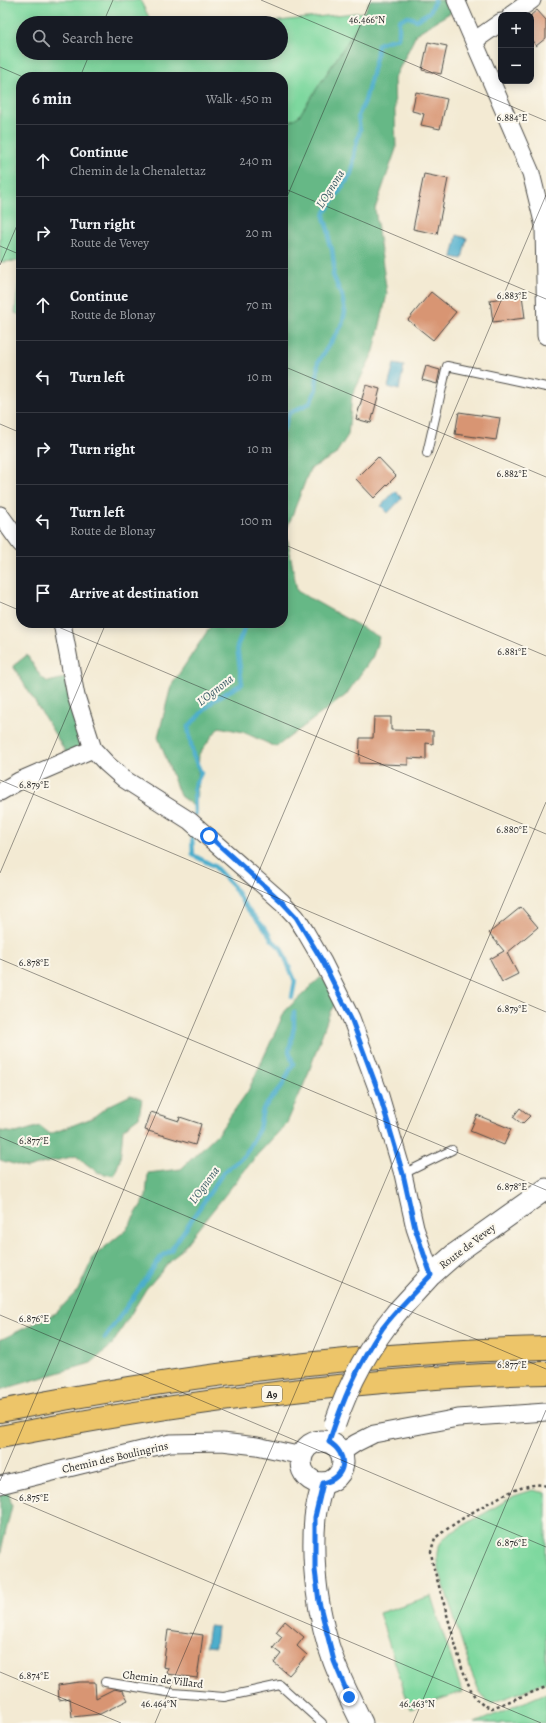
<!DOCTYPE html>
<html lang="en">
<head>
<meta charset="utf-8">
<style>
	:root { --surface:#171b24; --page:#20242c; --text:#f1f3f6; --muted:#9ea1a6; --line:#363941 }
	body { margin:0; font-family:Alegreya,serif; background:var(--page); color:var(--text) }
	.controls { position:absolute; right:12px; top:12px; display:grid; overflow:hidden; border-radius:8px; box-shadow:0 2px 10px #0003 }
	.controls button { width:36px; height:36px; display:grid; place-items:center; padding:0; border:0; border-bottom:1px solid var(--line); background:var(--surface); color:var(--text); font:20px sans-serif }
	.stop { position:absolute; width:12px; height:12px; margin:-9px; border:3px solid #1a73e8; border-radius:50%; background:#fff }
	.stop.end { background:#1a73e8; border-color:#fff; box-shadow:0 1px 4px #0008 }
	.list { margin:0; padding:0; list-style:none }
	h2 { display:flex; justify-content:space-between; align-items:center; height:52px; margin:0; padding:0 16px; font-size:17px }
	h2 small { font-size:13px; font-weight:400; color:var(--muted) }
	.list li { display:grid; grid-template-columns:26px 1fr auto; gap:12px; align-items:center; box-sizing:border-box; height:72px; padding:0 16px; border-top:1px solid var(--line) }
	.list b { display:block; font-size:15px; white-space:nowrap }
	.list p { margin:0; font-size:13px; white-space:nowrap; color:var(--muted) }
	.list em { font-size:13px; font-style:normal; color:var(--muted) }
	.icon { flex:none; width:22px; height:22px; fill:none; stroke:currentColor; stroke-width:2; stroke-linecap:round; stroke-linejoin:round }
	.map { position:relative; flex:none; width:546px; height:1723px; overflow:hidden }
	.search { position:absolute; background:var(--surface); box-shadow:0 2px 10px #0003; left:16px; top:16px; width:272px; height:44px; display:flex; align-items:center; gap:10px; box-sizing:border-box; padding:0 14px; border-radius:22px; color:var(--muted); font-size:15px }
	.panel { position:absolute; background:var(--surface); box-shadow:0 2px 10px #0003; left:16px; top:72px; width:272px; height:556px; border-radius:16px }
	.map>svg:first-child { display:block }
</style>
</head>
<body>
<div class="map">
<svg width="546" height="1723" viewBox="0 0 546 1723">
	<rect width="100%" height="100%" fill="#fbf7ec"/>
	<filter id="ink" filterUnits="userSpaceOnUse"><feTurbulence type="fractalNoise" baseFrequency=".025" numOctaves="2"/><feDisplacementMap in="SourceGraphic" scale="8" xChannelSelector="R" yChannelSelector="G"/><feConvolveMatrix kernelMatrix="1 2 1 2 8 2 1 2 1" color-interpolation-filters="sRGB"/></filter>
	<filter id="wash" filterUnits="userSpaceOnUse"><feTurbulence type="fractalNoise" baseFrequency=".012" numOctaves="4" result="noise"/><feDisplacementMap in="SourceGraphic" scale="16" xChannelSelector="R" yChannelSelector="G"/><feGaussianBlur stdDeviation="0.9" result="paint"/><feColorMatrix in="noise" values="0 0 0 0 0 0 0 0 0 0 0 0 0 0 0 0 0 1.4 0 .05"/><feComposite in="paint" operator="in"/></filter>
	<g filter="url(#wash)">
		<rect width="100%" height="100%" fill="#f3ead3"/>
		<!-- green -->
		<g fill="#7ed89f" stroke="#548265">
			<polygon points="0,0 140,0 152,23 23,23 23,53 281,53 281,23 260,23 364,12 350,38 299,116 283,125 283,77 21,77 21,261 0,262"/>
			<polygon points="21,263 21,315 15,313"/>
			<path d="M533,1490l13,3v189l-48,19 -6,2 -6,-3 -6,-7 -9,-22 -33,-104c-3,-14 -1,-23 11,-33l65,-38z"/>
			<polygon points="431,1596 462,1692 410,1709 379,1613"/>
			<polygon points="546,1693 546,1723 475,1723"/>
		</g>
		<!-- forest -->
		<g fill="#66b886" stroke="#487258">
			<polygon points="370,0 464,0 466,3 417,33 394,79 396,149 375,209 387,294 374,351 352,396 348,435 335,455 310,469 286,531 297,591 379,637 373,656 346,695 276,747 243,732 219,727 199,754 196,808 180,796 158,737 171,686 210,627 210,623 283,623 283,125 299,116 350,38"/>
			<polygon points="27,655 41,677 48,682 65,678 83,739 77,749 67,754 13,666"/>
			<polygon points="321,977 340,996 330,1012 307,1077 287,1123 257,1155 185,1245 146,1289 112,1345 91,1363 0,1390 0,1340 56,1313 78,1290 94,1256 126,1230 146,1197 148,1173 181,1169 219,1132 248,1091 285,1011"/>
			<polygon points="131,1095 142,1099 139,1117 123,1129 120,1160 114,1176 97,1172 76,1156 45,1163 27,1168 0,1160 0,1131 16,1133 40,1126 50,1134 92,1118 108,1106"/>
			<polygon points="7,1486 12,1506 0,1555 0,1488"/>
		</g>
		<!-- water -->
		<g fill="#4daecc" stroke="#3c6c7c">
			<polygon points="457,235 467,238 462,259 452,257"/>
			<polygon points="394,364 404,366 399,390 388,387"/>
			<polygon points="395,491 402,498 388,513 381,506"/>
			<polygon points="209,1626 217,1627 215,1647 206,1646"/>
		</g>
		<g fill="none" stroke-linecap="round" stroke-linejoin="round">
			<!-- stream -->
			<g stroke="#4daecc" stroke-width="4.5">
				<path d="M283,431l6,-18 21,-10 6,-14 2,-27 24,-37 3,-13 -3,-16 -9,-21 1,-10 -2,-16 -3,-6v-10l-5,-16 1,-5 27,-39 3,-24 5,-19 -2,-14 7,-15 11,-43 2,-13c6,-5 13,-4 20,-7l1,-7v-10c6,-5 10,-5 17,-1l14,-8 5,-12"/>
				<polyline points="195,814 194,787 201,773 193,755 188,727 215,699 242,684 237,646 247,623"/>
				<polyline points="192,835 193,855 214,866 233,886 245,906 267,931 272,940 281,948 295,981 292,997"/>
				<polyline points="105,1338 161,1257 171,1250 223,1173 245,1155 259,1129 263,1109 282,1086 293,1064 289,1051 294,1027 294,1012"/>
			</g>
		</g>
		<g id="blocks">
			<!-- building -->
			<g fill="#d89573">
				<polygon points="537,10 546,20 546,38 536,46 531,39 531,15"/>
				<polygon points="428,42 447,46 441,74 422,70"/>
				<polygon points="416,92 447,99 440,129 421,125 424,114 412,111"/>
				<polygon points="424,174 448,179 437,234 413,229"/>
				<polygon points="431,292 456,312 433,340 408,320"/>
				<polygon points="522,295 525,318 493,322 490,300"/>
				<polygon points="426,366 440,370 437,384 422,380"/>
				<polygon points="366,385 380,389 371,423 356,419"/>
				<polygon points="459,412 500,418 496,440 455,434"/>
				<polygon points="378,457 396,476 374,498 356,479"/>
				<polygon points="374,717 391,717 391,730 433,731 433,744 426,743 426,759 408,758 408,765 359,763 360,738 373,738"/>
				<polygon points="521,907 538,927 507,953 518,974 502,982 490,959 504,951 489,933"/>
				<polygon points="520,1108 530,1116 522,1124 513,1117"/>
				<polygon points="151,1112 179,1121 180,1117 201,1124 195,1145 145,1130"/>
				<polygon points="477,1115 511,1129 504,1145 470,1131"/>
				<polygon points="285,1621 304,1637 297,1646 307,1655 289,1675 274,1663 281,1654 273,1648 282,1637 276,1632"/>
				<polygon points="168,1630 203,1635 197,1678 167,1674 168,1668 163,1667"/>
				<polygon points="79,1682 95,1682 96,1698 114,1689 123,1691 128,1700 100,1714 72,1717 70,1698 59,1700 58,1685"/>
			</g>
		</g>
	</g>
	<g filter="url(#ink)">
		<use href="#blocks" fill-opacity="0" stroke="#494844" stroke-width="1"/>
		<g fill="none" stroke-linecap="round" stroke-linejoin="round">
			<!-- service casing -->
			<g stroke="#494844" stroke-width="10">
				<g id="service">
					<polyline points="427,453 447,366 546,387"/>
					<polyline points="403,1174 452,1150"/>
					<polyline points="105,1682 173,1693 224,1697 280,1685 322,1723"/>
				</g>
			</g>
			<!-- minor casing -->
			<g stroke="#494844" stroke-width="19">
				<g id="minor">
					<polyline points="456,0 531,173 544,226 546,336"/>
					<polyline points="511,15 532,0"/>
					<polyline points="474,41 501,22"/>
					<polyline points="0,515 21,544"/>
					<polyline points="62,623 76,696 93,749 107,764 124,779 190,821 282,902 296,917 305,931 323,962 351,1018 380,1096 403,1174 415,1228 431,1275"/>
					<polyline points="0,792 19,781 93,749"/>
					<polyline points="341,1453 356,1443 374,1434 458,1418 546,1412"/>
					<polyline points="0,1485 170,1443 222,1442 257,1446 302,1456"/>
				</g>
			</g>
			<!-- tertiary casing -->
			<g stroke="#494844" stroke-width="23">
				<g id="tertiary">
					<polyline points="397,1312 431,1275 456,1253 546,1189"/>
					<circle cx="322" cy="1462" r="21"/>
					<path d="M323,1483c-3,11 -7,24 -8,35 -4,45 3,102 19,144 8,21 18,41 28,61"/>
				</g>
			</g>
			<!-- motorway casing -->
			<g stroke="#494844" stroke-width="24">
				<g id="motorway">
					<path d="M0,1411c180,-35 363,-59 546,-63"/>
					<path d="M0,1437c180,-35 362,-60 546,-64"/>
				</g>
			</g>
			<!-- path -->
			<path stroke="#494844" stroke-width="2.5" stroke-dasharray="3 3" stroke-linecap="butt" d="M546,1486c-23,-10 -92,37 -111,52l-4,13 2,14 29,103 8,20 6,11 7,6 9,3 54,-21"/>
			<!-- service -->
			<use href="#service" stroke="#fff" stroke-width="8"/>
			<!-- minor -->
			<use href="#minor" stroke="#fff" stroke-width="17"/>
			<!-- tertiary -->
			<use href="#tertiary" stroke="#fff" stroke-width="21"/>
			<!-- motorway -->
			<use href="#motorway" stroke="#edc569" stroke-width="22"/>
			<!-- tertiary-bridge casing -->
			<g stroke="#494844" stroke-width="23" stroke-linecap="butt">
				<path id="tertiary-bridge" d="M335,1424c14,-41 34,-78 62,-112"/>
			</g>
			<!-- tertiary-bridge -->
			<use href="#tertiary-bridge" stroke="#fff" stroke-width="21"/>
		</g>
	</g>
	<g fill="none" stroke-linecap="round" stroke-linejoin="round" filter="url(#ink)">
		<!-- route -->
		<path stroke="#1a73e8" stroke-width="5" d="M209,836l73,66 14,15 27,45 28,56 29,78 23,78 12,54 16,47c-16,17 -35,35 -49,54 -25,37 -39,71 -53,113 20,12 18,36 -6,41l-8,34v53l4,32 15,59 15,36"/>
	</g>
	<!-- ticks -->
	<path fill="none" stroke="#2b2b2b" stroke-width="1" stroke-opacity="0.45" d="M261,0l285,121M103,23l10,-23M0,67l23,10M80,77l10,-24M283,188l263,111M283,206l88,-206M0,246l21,9M0,265l21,-49M283,366l263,111M0,424l21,9M283,544l263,112M0,602l21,9M49,623l497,211M0,780l546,232M0,873l106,-250M0,959l546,231M0,1137l546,232M0,1315l546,232M0,1481l546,-1286M0,1493l541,230M0,1672l121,51M155,1723l391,-921M413,1723l133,-313"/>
	<g text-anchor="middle" stroke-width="4" stroke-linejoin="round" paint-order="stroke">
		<!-- shield labels -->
		<rect fill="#fbf7ec" stroke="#696865" stroke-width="1" x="262" y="1386" width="20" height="16" rx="3"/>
		<g font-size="10" font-weight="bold" fill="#2b2b2b">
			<text x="272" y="1398">A9</text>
		</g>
		<!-- street labels -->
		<g font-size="11" fill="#2b2b2b" stroke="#fbf7ec">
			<text transform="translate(467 1246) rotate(-37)" y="4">Route de Vevey</text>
			<text transform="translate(115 1457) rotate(-13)" y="4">Chemin des Boulingrins</text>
			<text transform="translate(163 1679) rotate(7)" y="4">Chemin de Villard</text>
		</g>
		<!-- water labels -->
		<g font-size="12" font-style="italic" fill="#375963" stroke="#fbf7ec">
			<text transform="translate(330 189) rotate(-58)" y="4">L'Ognona</text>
			<text transform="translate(215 690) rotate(-38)" y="4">L'Ognona</text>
			<text transform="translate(204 1185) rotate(-54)" y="4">L'Ognona</text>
		</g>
	</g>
	<g font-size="10" text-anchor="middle" fill="#2b2b2b" stroke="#fbf7ec" stroke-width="4" stroke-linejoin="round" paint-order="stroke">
		<text x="367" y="23">46.466°N</text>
		<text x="512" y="121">6.884°E</text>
		<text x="512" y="299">6.883°E</text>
		<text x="512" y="477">6.882°E</text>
		<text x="512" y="655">6.881°E</text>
		<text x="34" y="788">6.879°E</text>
		<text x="512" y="833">6.880°E</text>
		<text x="34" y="966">6.878°E</text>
		<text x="512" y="1012">6.879°E</text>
		<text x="34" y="1144">6.877°E</text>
		<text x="512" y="1190">6.878°E</text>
		<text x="34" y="1322">6.876°E</text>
		<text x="512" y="1368">6.877°E</text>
		<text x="34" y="1501">6.875°E</text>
		<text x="512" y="1546">6.876°E</text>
		<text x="34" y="1679">6.874°E</text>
		<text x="159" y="1707">46.464°N</text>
		<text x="417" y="1707">46.463°N</text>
	</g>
</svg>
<div class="controls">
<button>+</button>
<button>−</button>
</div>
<div class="stop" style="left:209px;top:836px"></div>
<div class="stop end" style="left:349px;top:1697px"></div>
<div class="search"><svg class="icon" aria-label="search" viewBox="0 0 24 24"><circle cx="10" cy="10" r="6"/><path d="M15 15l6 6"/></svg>Search here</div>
<section class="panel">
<h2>6 min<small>Walk · 450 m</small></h2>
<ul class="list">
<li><svg class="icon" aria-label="ahead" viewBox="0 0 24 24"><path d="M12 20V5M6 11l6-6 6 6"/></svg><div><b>Continue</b><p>Chemin de la Chenalettaz</p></div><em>240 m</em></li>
<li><svg class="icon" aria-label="right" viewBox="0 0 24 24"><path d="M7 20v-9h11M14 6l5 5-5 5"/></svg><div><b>Turn right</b><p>Route de Vevey</p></div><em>20 m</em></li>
<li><svg class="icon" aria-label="ahead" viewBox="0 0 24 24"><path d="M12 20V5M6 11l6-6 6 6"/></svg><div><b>Continue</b><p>Route de Blonay</p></div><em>70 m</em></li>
<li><svg class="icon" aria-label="left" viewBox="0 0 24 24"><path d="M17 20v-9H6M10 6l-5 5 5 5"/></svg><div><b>Turn left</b></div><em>10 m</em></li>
<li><svg class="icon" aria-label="right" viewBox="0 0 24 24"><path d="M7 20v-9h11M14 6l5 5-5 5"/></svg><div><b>Turn right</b></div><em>10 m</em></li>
<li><svg class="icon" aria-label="left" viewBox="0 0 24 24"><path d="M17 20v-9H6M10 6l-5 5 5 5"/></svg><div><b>Turn left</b><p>Route de Blonay</p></div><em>100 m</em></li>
<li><svg class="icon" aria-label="arrive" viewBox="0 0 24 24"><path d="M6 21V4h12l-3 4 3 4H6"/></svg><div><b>Arrive at destination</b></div></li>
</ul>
</section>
</div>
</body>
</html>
